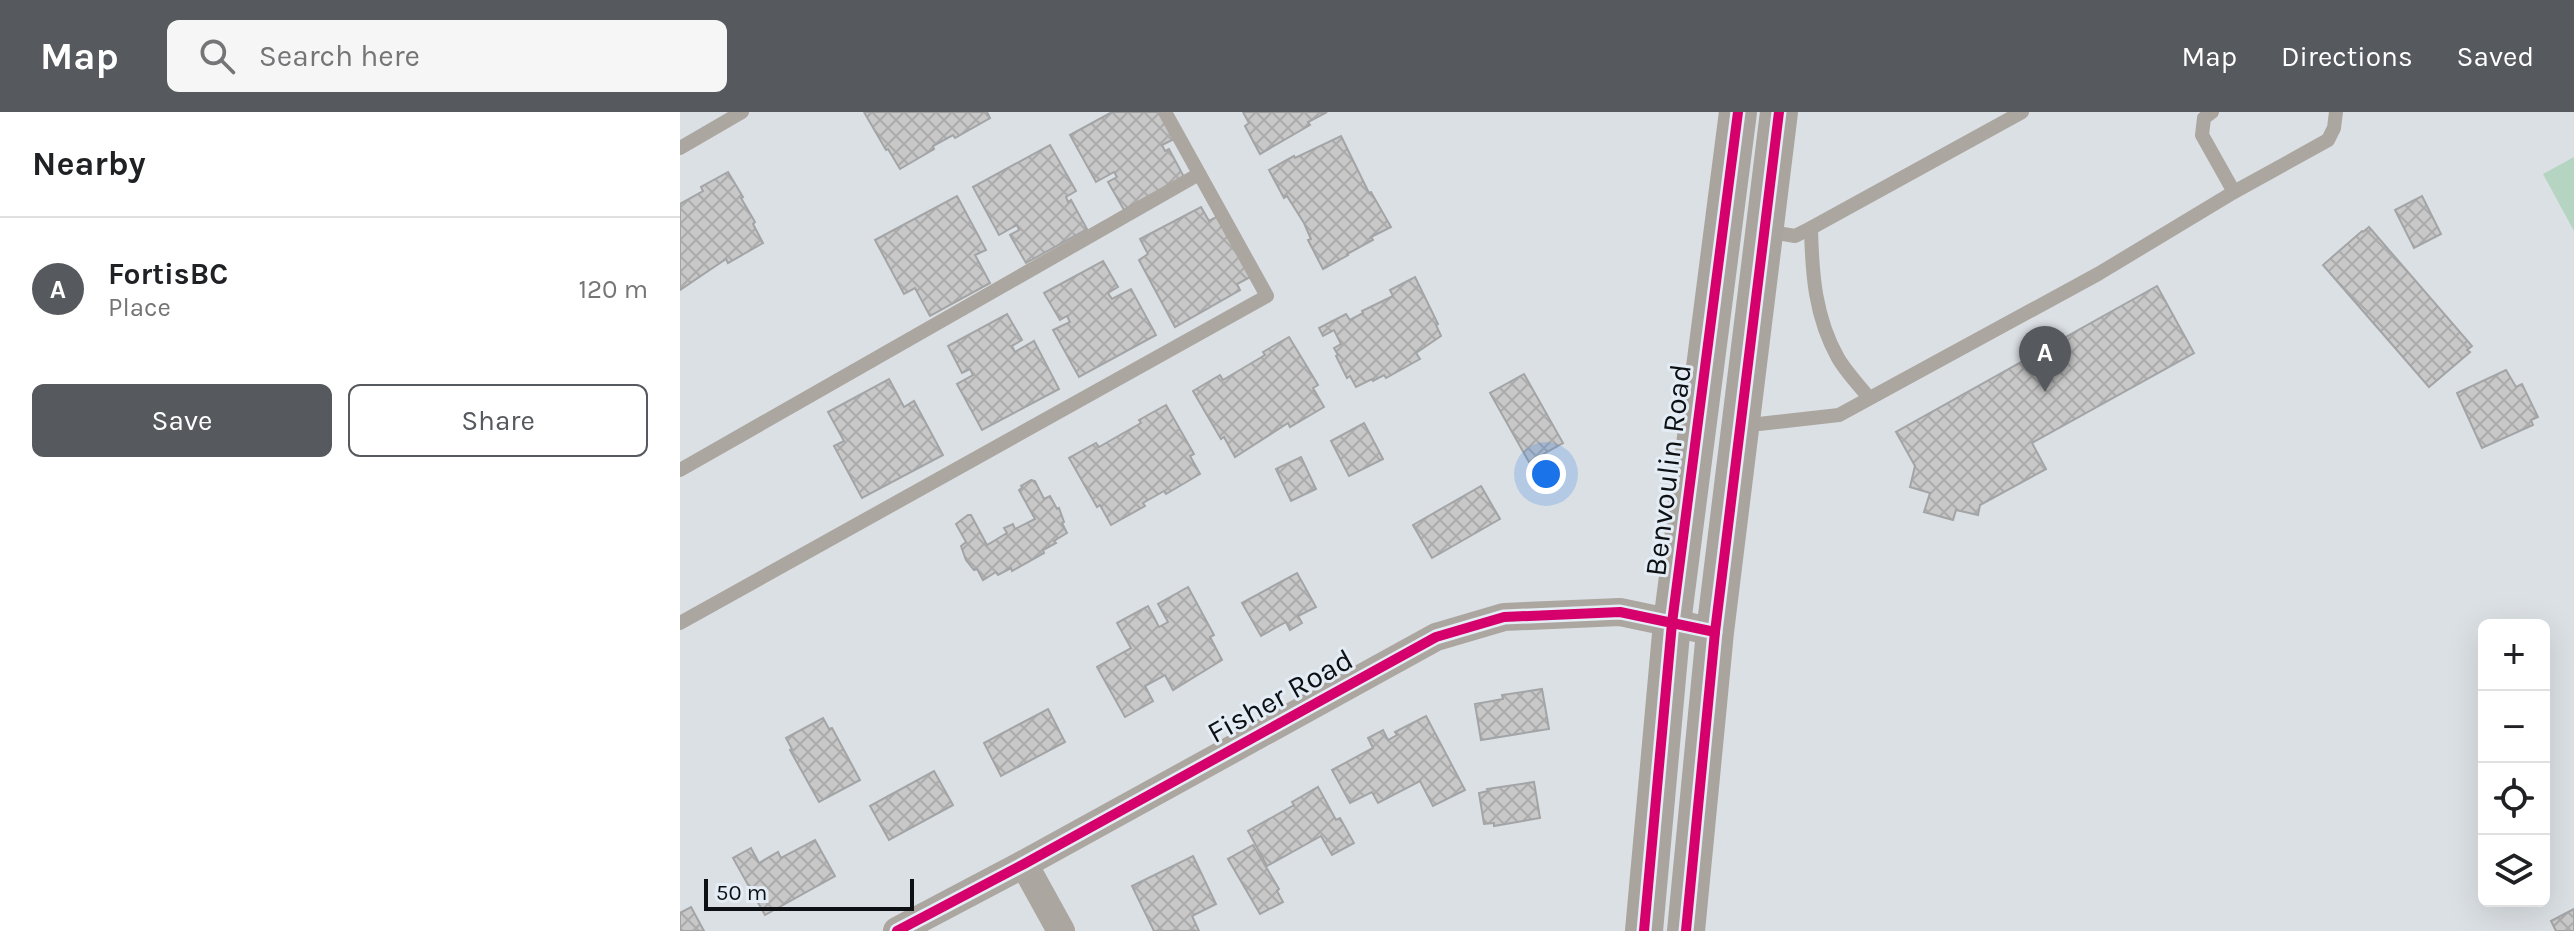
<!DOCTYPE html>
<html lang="en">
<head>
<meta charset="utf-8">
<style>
	:root { --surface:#fff; --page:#f6f6f6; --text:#202124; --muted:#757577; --line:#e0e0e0; --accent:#56595d }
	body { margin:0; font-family:Karla,sans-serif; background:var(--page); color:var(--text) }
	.controls { position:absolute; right:24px; bottom:24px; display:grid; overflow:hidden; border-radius:12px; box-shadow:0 8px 32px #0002 }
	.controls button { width:72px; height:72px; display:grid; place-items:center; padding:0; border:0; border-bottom:2px solid var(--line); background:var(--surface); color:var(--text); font:40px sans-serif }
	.scale { position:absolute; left:24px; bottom:20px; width:210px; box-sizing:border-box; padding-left:8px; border:4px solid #0e1114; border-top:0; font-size:22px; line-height:28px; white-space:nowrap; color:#0e1114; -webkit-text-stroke:6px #e4edf5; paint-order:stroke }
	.you { position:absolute; left:866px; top:362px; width:28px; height:28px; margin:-20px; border:6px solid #fff; border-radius:50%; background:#1a73e8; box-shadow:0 0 0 12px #1a73e833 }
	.badge { display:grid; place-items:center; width:52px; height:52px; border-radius:50%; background:var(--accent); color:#fff; font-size:26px; font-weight:700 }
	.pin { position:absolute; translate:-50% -66px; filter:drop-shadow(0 2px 4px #0008) }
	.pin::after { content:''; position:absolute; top:42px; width:28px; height:24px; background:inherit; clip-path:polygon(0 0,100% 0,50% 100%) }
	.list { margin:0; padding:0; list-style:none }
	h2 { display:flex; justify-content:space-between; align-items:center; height:104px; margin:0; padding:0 32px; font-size:34px }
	h2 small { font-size:26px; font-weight:400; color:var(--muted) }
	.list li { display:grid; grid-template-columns:52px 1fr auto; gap:24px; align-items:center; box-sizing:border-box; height:144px; padding:0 32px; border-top:2px solid var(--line) }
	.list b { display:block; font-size:30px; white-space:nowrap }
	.list p { margin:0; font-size:26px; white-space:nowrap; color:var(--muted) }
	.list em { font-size:26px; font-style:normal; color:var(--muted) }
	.actions { display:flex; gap:16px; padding:24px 32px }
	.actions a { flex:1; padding:18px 0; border:2px solid var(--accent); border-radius:12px; text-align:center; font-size:28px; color:var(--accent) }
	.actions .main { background:var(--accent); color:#fff }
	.icon { flex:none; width:44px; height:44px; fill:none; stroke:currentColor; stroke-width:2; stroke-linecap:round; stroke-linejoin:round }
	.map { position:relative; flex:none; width:1894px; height:819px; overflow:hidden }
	header { display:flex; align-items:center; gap:48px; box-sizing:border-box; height:112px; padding:0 40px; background:var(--accent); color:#fff }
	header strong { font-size:38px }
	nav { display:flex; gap:44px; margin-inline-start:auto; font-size:28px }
	.search { width:560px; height:72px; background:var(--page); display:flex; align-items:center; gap:20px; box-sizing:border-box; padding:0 28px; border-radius:12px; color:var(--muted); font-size:30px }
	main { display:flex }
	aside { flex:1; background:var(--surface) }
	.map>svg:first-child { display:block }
</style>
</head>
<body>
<header>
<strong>Map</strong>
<div class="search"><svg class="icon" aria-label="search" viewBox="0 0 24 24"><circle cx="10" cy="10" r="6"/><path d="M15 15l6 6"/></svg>Search here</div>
<nav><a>Map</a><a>Directions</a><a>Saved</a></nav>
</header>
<main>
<aside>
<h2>Nearby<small></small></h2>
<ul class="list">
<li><span class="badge">A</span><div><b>FortisBC</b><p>Place</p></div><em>120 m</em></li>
</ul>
<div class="actions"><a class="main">Save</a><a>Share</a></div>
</aside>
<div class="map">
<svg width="1894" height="819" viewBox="0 0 1894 819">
	<defs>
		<pattern id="building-cross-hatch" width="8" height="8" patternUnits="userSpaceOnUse" patternTransform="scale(2)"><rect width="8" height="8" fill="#c8c8c9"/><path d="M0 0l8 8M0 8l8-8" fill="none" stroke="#ababac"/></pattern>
	</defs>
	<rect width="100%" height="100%" fill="#dbe0e4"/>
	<!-- park -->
	<polygon fill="#b6d4c2" points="1894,45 1894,119 1863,62"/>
	<!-- building -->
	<g fill="url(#building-cross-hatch)" stroke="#a3a4a5" stroke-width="2">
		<polygon points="184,0 307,0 310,6 275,26 273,23 253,34 254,37 220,57 208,37 206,38"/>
		<polygon points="432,0 480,0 494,27 482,33 485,39 489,37 504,65 444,98 428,70 437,65 434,60 416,70 390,23"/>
		<polygon points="563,0 647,0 628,10 630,13 580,42 565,14 569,11"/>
		<polygon points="661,24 689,81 691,80 711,115 691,125 693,128 667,142 668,143 643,157 628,128 631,127 624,111 607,84 604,86 589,58 614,44 615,46"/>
		<polygon points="370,33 396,79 386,85 388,90 391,88 407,117 346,151 330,123 339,118 337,113 319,123 293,75"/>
		<polygon points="48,60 63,85 61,86 75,110 73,112 83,131 48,151 46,147 0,178 0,92 23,79 21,75"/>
		<polygon points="277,84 306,138 295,143 310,171 250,204 235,176 224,182 195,128"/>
		<polygon points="1742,84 1761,122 1734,136 1715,98"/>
		<polygon points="521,95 529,109 540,103 572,164 557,172 560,178 495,215 459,148 468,142 460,127"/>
		<polygon points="1689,115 1792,234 1787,238 1790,240 1749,275 1643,153 1682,119 1683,120"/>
		<polygon points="423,149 438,175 428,181 432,187 451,177 476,223 399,265 373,218 390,210 387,204 380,208 364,181"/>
		<polygon points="735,165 758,212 756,213 761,224 736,241 740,247 706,266 704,263 693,269 692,267 676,275 670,264 667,266 656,244 658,243 654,236 661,232 654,218 643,224 639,216 666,202 670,208 683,201 682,199 713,184 710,178"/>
		<polygon points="1477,174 1514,241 1352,331 1366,357 1300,393 1298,403 1276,398 1273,408 1244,400 1250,381 1230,375 1235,354 1216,320"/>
		<polygon points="327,202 342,228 332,234 335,240 354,229 379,277 302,318 277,272 293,263 290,257 282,261 268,234"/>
		<polygon points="609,225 638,273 633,276 644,295 610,315 608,311 555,345 544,325 541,327 513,279 540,263 543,268 585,243 583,240"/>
		<polygon points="1826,258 1836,275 1842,272 1858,305 1851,308 1853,313 1802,336 1777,281"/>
		<polygon points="844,262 883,331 849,350 810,281"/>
		<polygon points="209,267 224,295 234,289 263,343 182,386 154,334 164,329 148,300"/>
		<polygon points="486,293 514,342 510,344 520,362 486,382 484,379 463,391 465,394 431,413 420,393 417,395 389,346 416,331 419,335 461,311 459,308"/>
		<polygon points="684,311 703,347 669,364 651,329"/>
		<polygon points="621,345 636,377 611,389 596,357"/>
		<polygon points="351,368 355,369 364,387 370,384 377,397 379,396 384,410 382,411 387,421 374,429 376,431 363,438 364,441 332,459 331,456 318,463 316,460 303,468 297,457 294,458 286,448 281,434 286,430 276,412 288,403 291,403 307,433 327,421 324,416 333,412 335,417 355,407 339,378 342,376 341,374"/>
		<polygon points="801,374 820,407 752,446 733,413"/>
		<polygon points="617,461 636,495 618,504 622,511 610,518 606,510 581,524 562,491"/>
		<polygon points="508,475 534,523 530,525 542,548 493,578 485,563 465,574 473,589 445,605 417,555 451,536 437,511 468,494 479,515 488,510 478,492"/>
		<polygon points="862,577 869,617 801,628 795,592 823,587 822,583"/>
		<polygon points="368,597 385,630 321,664 304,631"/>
		<polygon points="746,604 785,678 753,694 740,669 698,691 692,680 670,691 652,658 693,636 688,626 703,618 708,628 717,623 715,620"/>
		<polygon points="143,606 149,617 152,616 180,668 139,690 110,638 112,637 106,626"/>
		<polygon points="254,659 273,693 209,728 190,694"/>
		<polygon points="854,670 860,706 814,714 814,711 804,712 799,681 808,679 807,677"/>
		<polygon points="638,675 656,708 660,706 674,731 652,743 641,724 587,754 568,719 614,693 612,690"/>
		<polygon points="135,728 155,764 85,803 53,746 71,736 79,751 98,740 101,746"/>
		<polygon points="573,733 599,777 597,779 603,790 580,802 548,747"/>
		<polygon points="513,744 536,792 512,804 519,819 474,819 452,774"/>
		<polygon points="11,795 24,819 0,819 0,801"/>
		<polygon points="1894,797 1894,819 1876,819 1871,809"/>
	</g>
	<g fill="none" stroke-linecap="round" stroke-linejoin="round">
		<!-- service -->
		<g stroke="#aba69f" stroke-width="14">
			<polyline points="1532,0 1524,6 1522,23 1554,80"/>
			<polyline points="0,36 62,0"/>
			<path d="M1131,116c1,46 4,89 27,130 8,14 21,27 31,40"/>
			<polyline points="1086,119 1115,124 1131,116 1342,0"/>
			<polyline points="1061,314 1159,303 1418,162 1554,80 1648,28 1654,16 1656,0"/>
			<polyline points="0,358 519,62"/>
			<polyline points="0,511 587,184 485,0"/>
		</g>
		<!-- minor -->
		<g stroke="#aba69f" stroke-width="28">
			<polyline points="344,752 381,819"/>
			<polyline points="217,819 344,752 756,525 824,505 940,500 1035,520"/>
		</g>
		<!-- secondary -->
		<g stroke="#a9a59e" stroke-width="38">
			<polyline points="964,819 992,511 1058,0"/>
			<polyline points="1006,819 1035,520 1099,0"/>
		</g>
		<!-- cycleway casing -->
		<g stroke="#e4edf5" stroke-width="15">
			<g id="cycleway">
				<polyline points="217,819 344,752 756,525 824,505 940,500 1035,520"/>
				<polyline points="964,819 992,511 1058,0"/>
				<polyline points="1006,819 1035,520 1099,0"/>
			</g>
		</g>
		<!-- cycleway -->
		<use href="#cycleway" stroke="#d6006c" stroke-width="10"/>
	</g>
	<g text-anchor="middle" stroke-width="6" stroke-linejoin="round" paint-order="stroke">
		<!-- street labels -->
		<g font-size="30" fill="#0e1114" stroke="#e4edf5">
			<text transform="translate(988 358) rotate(-83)" y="10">Benvoulin Road</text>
			<text transform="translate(600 584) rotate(-29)" y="10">Fisher Road</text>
		</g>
	</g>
</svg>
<div class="controls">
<button>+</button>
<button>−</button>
<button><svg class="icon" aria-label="locate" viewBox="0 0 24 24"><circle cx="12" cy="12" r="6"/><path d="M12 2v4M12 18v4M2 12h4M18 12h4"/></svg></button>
<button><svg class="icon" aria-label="layers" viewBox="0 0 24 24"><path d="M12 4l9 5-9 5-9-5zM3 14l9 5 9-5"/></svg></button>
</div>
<div class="scale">50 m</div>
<div class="you"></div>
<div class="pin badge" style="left:1365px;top:280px">A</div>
</div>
</main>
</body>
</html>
